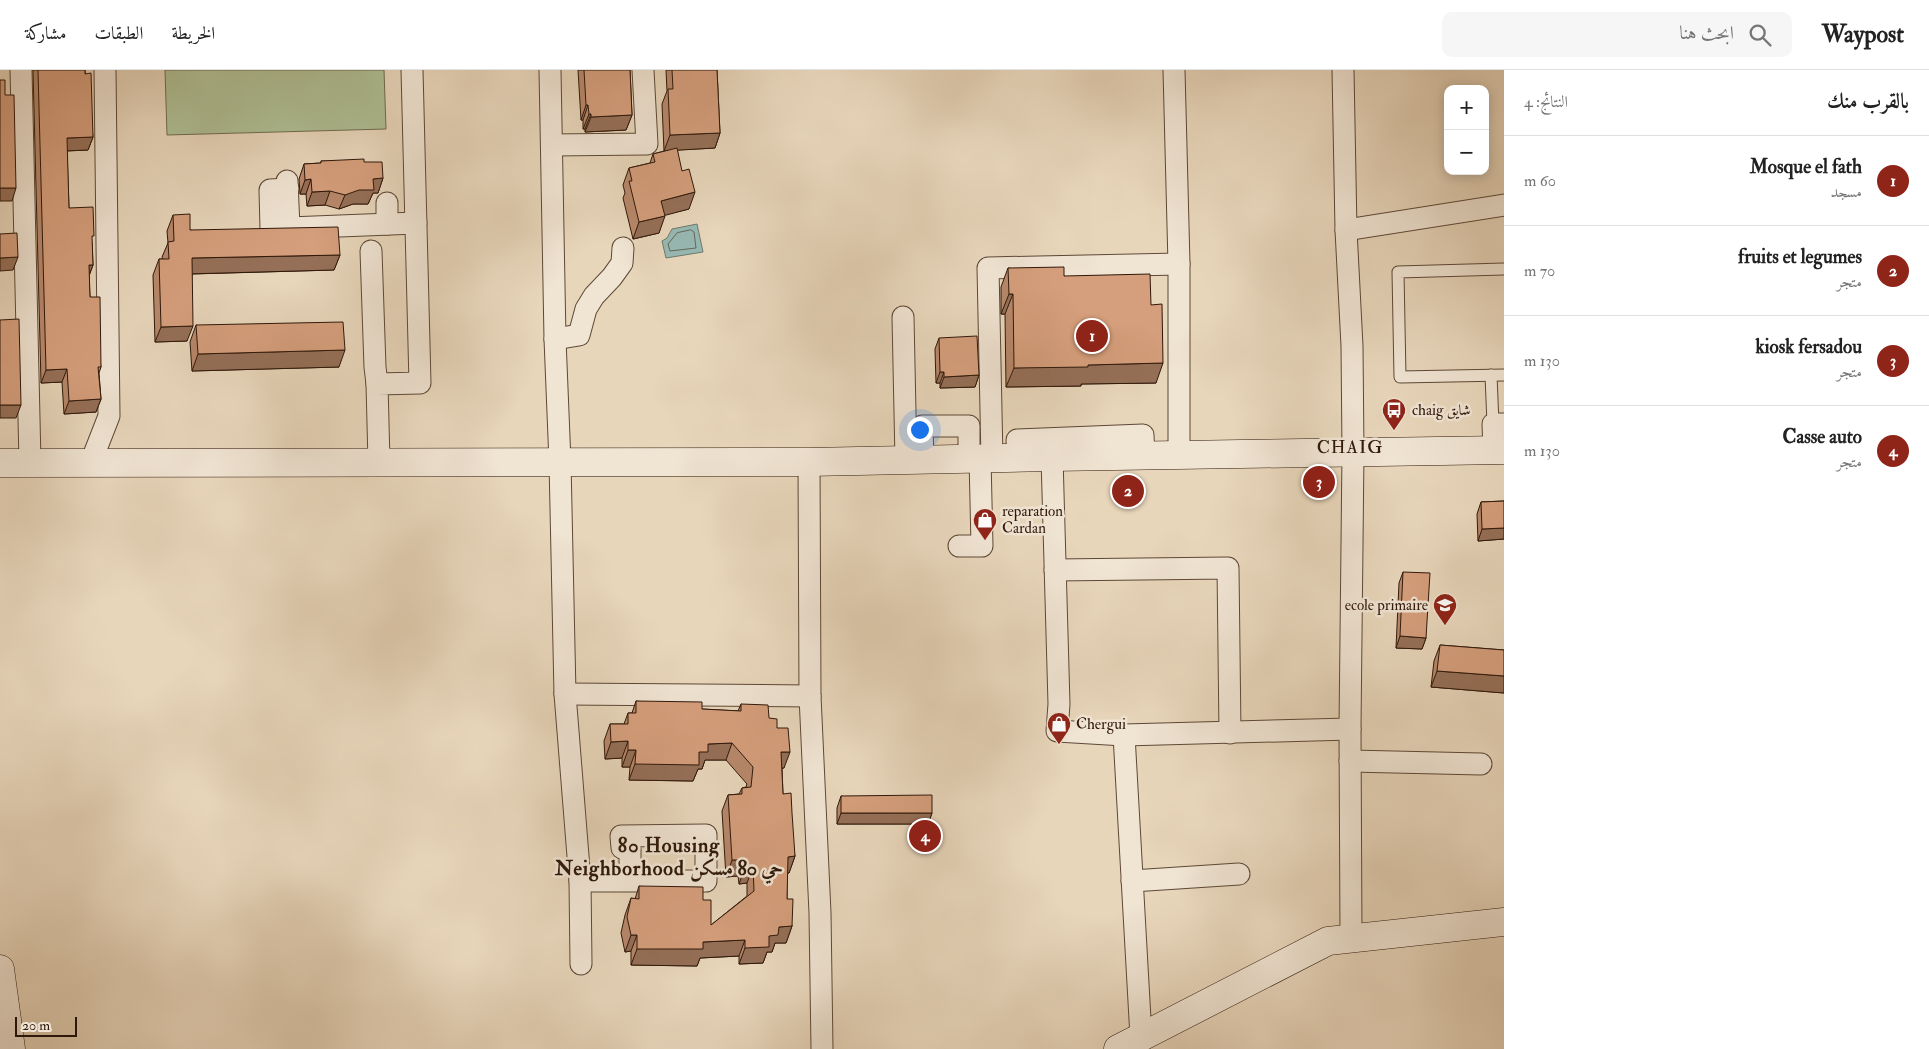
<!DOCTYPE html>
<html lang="ar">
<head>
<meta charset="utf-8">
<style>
	:root { --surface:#fff; --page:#f6f6f6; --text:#222; --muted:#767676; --line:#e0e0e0; --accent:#8f2418 }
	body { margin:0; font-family:"IM FELL Double Pica",Amiri,serif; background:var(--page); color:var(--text); direction:rtl }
	.controls { position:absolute; right:15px; top:15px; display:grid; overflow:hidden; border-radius:10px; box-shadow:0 2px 12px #0003 }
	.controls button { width:45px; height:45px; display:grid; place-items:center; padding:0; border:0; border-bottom:1px solid var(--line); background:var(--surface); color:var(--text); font:25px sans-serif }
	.scale { position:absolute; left:15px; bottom:12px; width:62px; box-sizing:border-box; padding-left:5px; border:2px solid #2f180a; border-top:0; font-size:14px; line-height:18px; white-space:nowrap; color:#2f180a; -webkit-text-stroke:4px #f0e4d3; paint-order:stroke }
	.you { position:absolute; left:919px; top:359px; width:18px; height:18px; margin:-12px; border:4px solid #fff; border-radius:50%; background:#1a73e8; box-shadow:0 0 0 8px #1a73e833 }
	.badge { display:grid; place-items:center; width:32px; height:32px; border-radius:50%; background:var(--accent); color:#fff; font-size:16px; font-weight:700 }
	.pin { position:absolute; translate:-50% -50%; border:2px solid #fff; box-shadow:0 1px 5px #0006 }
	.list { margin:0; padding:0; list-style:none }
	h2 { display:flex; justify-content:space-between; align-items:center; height:65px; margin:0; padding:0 20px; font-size:21px }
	h2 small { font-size:16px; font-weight:400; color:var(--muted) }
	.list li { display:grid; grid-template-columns:32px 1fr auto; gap:15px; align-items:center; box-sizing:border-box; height:90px; padding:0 20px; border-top:1px solid var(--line) }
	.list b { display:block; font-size:19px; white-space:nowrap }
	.list p { margin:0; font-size:16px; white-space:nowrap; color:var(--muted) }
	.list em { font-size:16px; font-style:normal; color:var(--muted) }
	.icon { flex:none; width:28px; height:28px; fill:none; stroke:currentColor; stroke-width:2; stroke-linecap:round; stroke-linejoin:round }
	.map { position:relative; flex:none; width:1504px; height:979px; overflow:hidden; direction:ltr }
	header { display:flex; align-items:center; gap:30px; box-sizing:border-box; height:70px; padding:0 25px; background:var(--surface); border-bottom:1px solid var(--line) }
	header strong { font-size:24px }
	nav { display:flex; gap:28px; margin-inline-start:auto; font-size:18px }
	.search { width:350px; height:45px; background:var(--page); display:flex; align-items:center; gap:12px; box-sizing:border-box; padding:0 18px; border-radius:10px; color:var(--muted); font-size:19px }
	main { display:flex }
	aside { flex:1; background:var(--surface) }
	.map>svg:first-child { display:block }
</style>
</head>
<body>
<header>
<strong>Waypost</strong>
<div class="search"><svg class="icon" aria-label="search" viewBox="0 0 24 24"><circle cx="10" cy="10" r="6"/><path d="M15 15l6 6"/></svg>ابحث هنا</div>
<nav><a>الخريطة</a><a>الطبقات</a><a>مشاركة</a></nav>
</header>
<main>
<aside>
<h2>بالقرب منك<small>النتائج: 4</small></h2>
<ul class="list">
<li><span class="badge">1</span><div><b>Mosque el fath</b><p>مسجد</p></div><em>60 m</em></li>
<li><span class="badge">2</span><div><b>fruits et legumes</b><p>متجر</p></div><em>70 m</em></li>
<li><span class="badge">3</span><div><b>kiosk fersadou</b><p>متجر</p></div><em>130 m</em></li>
<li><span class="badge">4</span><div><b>Casse auto</b><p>متجر</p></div><em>130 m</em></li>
</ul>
</aside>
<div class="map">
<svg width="1504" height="979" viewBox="0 0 1504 979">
	<rect width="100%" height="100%" fill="#e8d6bb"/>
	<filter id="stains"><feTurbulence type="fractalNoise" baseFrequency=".004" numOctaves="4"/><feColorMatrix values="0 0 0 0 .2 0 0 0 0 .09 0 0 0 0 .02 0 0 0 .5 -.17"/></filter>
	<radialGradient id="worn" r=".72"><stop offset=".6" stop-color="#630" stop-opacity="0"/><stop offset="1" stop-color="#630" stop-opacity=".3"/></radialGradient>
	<!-- pitch -->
	<polygon fill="#afbf95" stroke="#6f6c50" points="165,0 384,0 386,59 167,65"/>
	<!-- water -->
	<polygon fill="#97b9b3" stroke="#6d796f" points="697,154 703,182 666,188 662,171 667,168 672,159"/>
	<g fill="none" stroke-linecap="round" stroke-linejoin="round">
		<!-- shore -->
		<polygon stroke="#63685e" stroke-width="1" points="691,160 694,162 696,178 670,181 668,174 677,163"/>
		<!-- lane casing -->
		<g stroke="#5d4836" stroke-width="13">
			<g id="lane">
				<polyline points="1504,199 1398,202 1400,307 1504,305"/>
				<polyline points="1491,305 1493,354"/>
			</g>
		</g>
		<!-- street casing -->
		<g stroke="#5d4836" stroke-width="23">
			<g id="street">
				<polyline points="21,0 30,392"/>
				<polyline points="550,0 555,269 560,392 565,624 580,811 581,894"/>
				<polyline points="1174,0 1179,194 1179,386"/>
				<polyline points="1343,0 1346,160 1352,276 1353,382 1350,659 1351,867"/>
				<polyline points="552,75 647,74 643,0"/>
				<polyline points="287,111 289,158 416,153"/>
				<polyline points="288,119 270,120 271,159 289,158"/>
				<polyline points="387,133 387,154"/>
				<polyline points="1346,160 1504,135"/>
				<polyline points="371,181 375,297 377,314"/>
				<polyline points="903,247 906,390"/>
				<polyline points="555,269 579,265 586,239 594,226 612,207 622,193 623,178"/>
				<polyline points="1494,380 1493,354 1504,354"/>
				<polyline points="1052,387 1059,634 1057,661 1124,665 1350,659"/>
				<polyline points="1018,388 1017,370 1143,365 1144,386"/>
				<polyline points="992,389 988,198 1179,194"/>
				<polyline points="923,390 922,356 969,356 969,389"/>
				<polyline points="91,392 109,346 105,0"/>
				<polyline points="379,392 377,314 420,313 412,0"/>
				<polyline points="809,392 810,626 820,843 822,979"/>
				<polyline points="959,476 982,476 980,388"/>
				<polyline points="1055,500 1228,498 1230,663"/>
				<polyline points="565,624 810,626"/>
				<polyline points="1124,665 1141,967"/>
				<polyline points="1350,691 1481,694"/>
				<polyline points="580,811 706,811 706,765 621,766 622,778 630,778 630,811"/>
				<polyline points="1132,811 1239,804"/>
			</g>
		</g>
		<!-- secondary casing -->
		<g stroke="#2f180a" stroke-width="29">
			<g id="secondary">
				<polyline points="0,393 809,392 1052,387 1504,380"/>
				<polyline points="0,899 11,979"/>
				<polyline points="1118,979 1328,871 1504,852"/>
			</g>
		</g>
		<!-- lane -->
		<use href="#lane" stroke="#f0e4d3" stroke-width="11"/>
		<!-- street -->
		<use href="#street" stroke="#f0e4d3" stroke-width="21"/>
		<!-- secondary -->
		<use href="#secondary" stroke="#f0e4d3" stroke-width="28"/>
	</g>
	<!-- wall -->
	<g fill="#b7886b" stroke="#2f180a">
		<polygon points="33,0 85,0 93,67 88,80 67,81 69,138 92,172 93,195 89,206 90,227 101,297 99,303 101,329 96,342 64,344 62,312 41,313"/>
		<polygon points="578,0 630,0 632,45 626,60 585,62 585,59 583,59 583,50 581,50"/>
		<polygon points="666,0 717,0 720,63 715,78 677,80 689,139 664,145 659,163 633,169 623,128 625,123 623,115 629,98 650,93 653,84 668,80 664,81 662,34 667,21"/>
		<polygon points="321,91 364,92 383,108 378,123 373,123 368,134 353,134 339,139 325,135 307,136 306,124 300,124 299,109 304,94 321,93"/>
		<polygon points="173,145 190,160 340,185 334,200 192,204 187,271 155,272 153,205 159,189 163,189 162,187 168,173 167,161"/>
		<polygon points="1008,198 1064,206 1151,235 1156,313 1081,314 1081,316 1006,317 1005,244 1001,244 1001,217"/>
		<polygon points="196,255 339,297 192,301 190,272"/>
		<polygon points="939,268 979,305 975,317 940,318 940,313 936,313 935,279"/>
		<polygon points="1504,431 1504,469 1478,471 1477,444 1481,432"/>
		<polygon points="1403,502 1426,568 1422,579 1396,578 1399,513"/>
		<polygon points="1440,575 1504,580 1504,623 1431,617 1434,591"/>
		<polygon points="636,631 702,639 738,641 741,634 769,648 777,658 784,698 782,698 783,724 795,786 789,803 787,803 787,829 792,856 786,873 775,873 772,882 767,882 763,893 739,894 739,886 700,888 697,896 631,895 631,881 625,882 621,863 625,845 631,828 635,829 639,816 703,830 711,855 747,826 747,813 739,814 738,806 726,807 722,741 728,725 739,724 742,718 746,717 747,714 726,690 705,690 702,699 698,699 693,711 629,710 630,697 622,697 622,688 605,689 604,671 610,654 624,654 628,643 632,643"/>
		<polygon points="841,726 932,743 928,754 837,754 837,738"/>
	</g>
	<!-- shaded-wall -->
	<g fill="#956f57" stroke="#2f180a">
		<polygon points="586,35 588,35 583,50 581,50"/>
		<polygon points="589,44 591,44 585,59 583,59"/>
		<polygon points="632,45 626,60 585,62 591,47"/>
		<polygon points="720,63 715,78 664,81 670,65"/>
		<polygon points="93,67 88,80 62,81 67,68"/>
		<polygon points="383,108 378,123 373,123 368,134 353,134 339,139 345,125 373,109"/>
		<polygon points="311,109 306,124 300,124 305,110"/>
		<polygon points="0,118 16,118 12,131 0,131"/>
		<polygon points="330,121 325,135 307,136 312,122"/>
		<polygon points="695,122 689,139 655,148 661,131"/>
		<polygon points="665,146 659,163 633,169 639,152"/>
		<polygon points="340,185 334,200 186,204 192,188"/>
		<polygon points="18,187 13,200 0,201 0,188"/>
		<polygon points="89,195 93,195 88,208"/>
		<polygon points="1009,224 1013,224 1005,244 1001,244"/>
		<polygon points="193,256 187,271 155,272 161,257"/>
		<polygon points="345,280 339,297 192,301 198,284"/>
		<polygon points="1163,293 1156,313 1081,314 1081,316 1006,317 1014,298 1088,295"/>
		<polygon points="67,299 62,312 41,313 46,300"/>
		<polygon points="940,302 944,302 940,313 936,313"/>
		<polygon points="979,305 975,317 940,318 944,307"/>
		<polygon points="101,329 96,342 64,344 69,331"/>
		<polygon points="0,335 21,335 16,348 0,348"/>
		<polygon points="1504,458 1504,469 1478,471 1482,459"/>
		<polygon points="1400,566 1426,568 1422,579 1396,578"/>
		<polygon points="1437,601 1504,606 1504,623 1431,617"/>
		<polygon points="628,671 622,688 605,689 611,672"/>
		<polygon points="732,673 726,690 705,690 702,699 698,699 693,711 629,710 635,694 699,682 708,674"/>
		<polygon points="628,680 636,680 630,697 622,697"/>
		<polygon points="781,682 790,682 784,698 775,698"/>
		<polygon points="841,743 932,743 928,754 837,754"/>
		<polygon points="795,786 789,803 782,803 788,787"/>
		<polygon points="732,790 744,790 738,806 726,807"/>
		<polygon points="745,797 753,797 747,813 739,814"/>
		<polygon points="792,856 786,873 775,873 772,882 767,882 763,893 739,894 745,878 769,866 779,857"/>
		<polygon points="631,865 637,865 631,881 625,882"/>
		<polygon points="745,870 739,886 700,888 697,896 631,895 637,879 703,872"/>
	</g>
	<!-- building -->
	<g fill="#d59e7c" stroke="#2f180a">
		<polygon points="38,0 85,0 85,4 91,3 93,67 67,68 69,138 93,137 94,166 92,166 93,195 89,195 90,227 100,227 101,297 98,297 101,329 69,331 67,299 46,300"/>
		<polygon points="584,0 630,0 632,45 591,47 591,44 589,44 588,35 586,35"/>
		<polygon points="672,0 717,0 720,63 670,65 668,19 673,19"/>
		<polygon points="0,10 5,10 5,25 14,25 16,118 0,118"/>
		<polygon points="677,78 682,101 689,99 695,122 661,131 665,146 639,152 629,111 632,111 629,98 655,92 653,84"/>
		<polygon points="364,89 364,92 382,92 383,108 373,109 374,120 359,120 345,125 330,121 312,122 311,109 305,110 304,94 321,93 321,91"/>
		<polygon points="190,144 190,160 338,157 340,185 192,188 193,256 161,257 159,189 169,189 168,172 174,171 173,145"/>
		<polygon points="17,163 18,187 0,188 0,164"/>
		<polygon points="1064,197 1064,206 1150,204 1151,235 1162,234 1163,293 1088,295 1088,297 1014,298 1013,224 1009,224 1008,198"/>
		<polygon points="19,249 21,335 0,335 0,250"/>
		<polygon points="343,252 345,280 198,284 196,255"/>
		<polygon points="977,266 979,305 944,307 944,302 940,302 939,268"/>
		<polygon points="1504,431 1504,458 1482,459 1481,432"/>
		<polygon points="1403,502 1430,503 1426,568 1400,566"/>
		<polygon points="1440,575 1504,580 1504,606 1437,601"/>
		<polygon points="636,631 702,632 702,639 741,641 741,634 768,635 769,648 777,649 777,658 788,658 790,682 781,682 783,724 791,723 792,743 795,786 788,787 787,829 793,829 792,856 779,857 778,865 769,866 769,877 745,878 745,870 703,872 703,879 637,879 637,865 631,865 627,847 631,828 639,829 639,816 703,817 703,830 711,830 711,855 754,821 753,797 745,797 744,790 732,790 728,725 742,724 742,718 751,717 753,697 732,673 708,674 708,682 699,682 699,695 635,694 636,680 628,680 628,671 611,672 610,654 628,654 628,643 636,643"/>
		<polygon points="932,725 932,743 841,743 841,726"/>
	</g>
	<!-- icons -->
	<defs>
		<g id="bus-pin" transform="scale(1.25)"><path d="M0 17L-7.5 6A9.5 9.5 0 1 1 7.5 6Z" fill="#8f2418" stroke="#f0e4d3"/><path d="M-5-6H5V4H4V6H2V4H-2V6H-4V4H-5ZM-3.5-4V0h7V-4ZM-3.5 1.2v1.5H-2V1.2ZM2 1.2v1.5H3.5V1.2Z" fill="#fff"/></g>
		<g id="shop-pin" transform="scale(1.25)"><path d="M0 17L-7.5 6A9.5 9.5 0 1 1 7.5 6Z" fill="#8f2418" stroke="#f0e4d3"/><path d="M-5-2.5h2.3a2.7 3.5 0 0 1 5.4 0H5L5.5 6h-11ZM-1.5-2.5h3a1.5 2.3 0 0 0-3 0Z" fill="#fff"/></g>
		<g id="school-pin" transform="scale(1.25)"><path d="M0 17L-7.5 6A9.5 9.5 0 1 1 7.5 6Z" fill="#8f2418" stroke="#f0e4d3"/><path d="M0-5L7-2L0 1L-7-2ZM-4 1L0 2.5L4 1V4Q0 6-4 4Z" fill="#fff"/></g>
	</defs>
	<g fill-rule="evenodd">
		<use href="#bus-pin" x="1394" y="340"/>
		<use href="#shop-pin" x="985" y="450"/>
		<use href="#school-pin" x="1445" y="535"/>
		<use href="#shop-pin" x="1059" y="654"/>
	</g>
	<g text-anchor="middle" stroke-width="5" stroke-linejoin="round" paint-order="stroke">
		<!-- poi labels -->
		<g font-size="15" fill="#2f180a" stroke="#f0e4d3" text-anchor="start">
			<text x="1412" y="345">chaig شايق</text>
			<text x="1002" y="446">reparation<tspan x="1002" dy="17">Cardan</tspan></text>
			<text x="1428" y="540" text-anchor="end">ecole primaire</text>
			<text x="1076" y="659">Chergui</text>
		</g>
		<!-- quarter labels -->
		<g font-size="18" letter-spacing="1" fill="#2f180a" stroke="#f0e4d3">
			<text x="1350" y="383">CHAIG</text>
		</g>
		<!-- district labels -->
		<g font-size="20" font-weight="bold" letter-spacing="1" fill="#2f180a" stroke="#f0e4d3">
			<text x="669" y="782">80 Housing<tspan x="669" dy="23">Neighborhood حي 80 مسكن</tspan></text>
		</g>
	</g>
	<rect width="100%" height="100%" filter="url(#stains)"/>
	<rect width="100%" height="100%" fill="url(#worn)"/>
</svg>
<div class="controls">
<button>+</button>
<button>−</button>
</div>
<div class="scale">20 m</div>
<div class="you"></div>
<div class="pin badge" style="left:1092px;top:266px">1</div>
<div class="pin badge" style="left:1128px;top:421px">2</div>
<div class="pin badge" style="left:1319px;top:412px">3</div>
<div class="pin badge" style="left:925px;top:766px">4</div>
</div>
</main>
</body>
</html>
